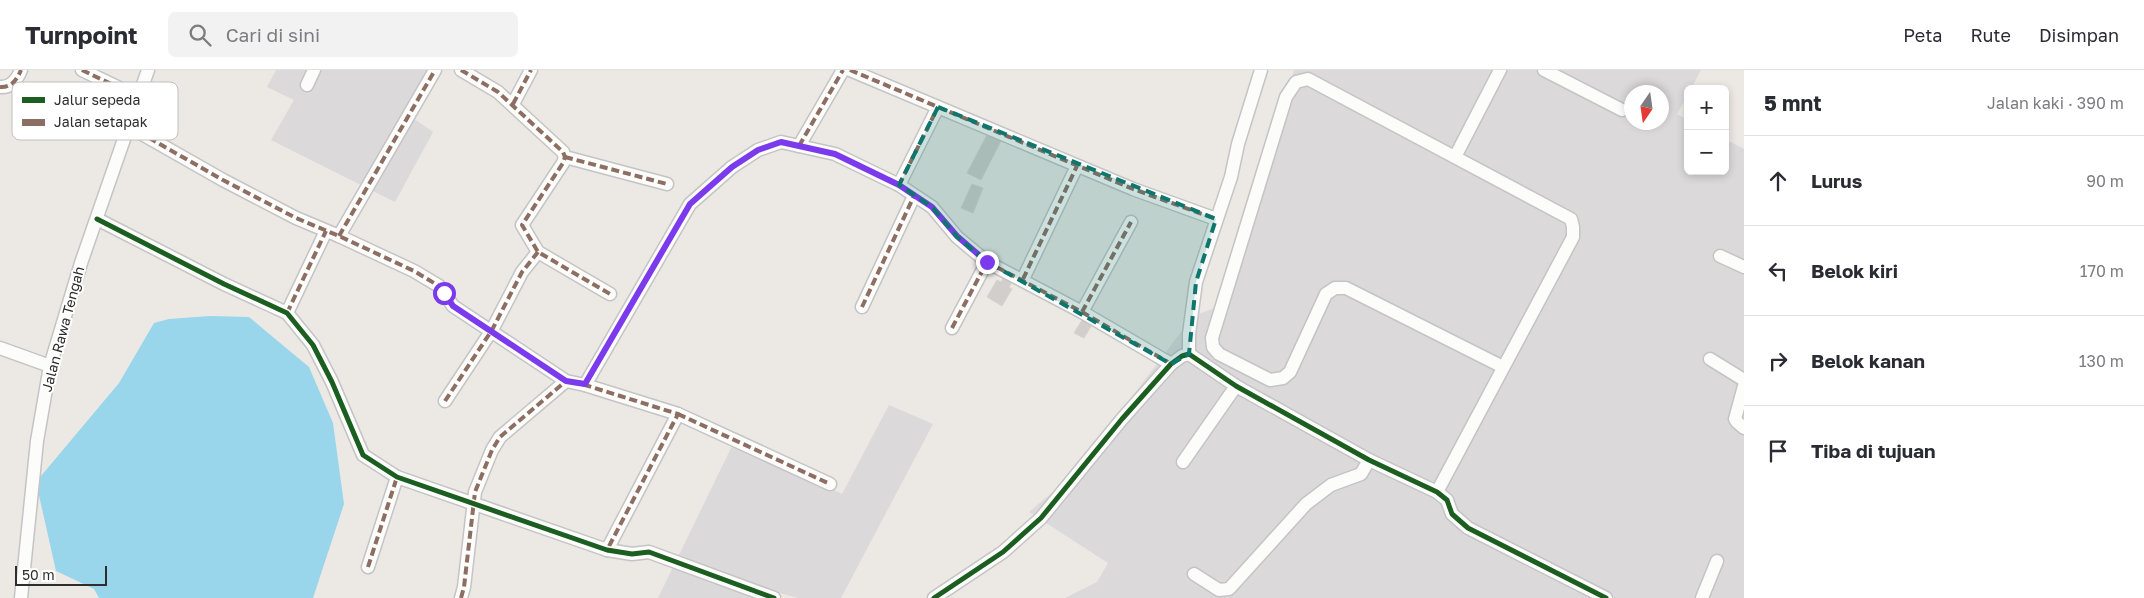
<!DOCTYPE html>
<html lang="id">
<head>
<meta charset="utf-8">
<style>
	:root { --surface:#fff; --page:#f2f2f3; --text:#2b2b33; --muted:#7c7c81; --line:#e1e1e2 }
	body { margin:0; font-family:"Golos Text",sans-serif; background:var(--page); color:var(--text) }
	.controls { position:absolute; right:15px; top:15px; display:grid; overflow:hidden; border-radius:8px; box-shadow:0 2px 8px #0003 }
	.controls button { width:45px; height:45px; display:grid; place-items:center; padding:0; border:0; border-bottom:1px solid var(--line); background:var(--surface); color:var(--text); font:25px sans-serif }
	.compass { position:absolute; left:1624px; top:15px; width:45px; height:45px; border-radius:50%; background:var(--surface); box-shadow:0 2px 8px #0003; rotate:193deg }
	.scale { position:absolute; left:15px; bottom:12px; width:92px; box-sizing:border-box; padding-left:5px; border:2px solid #2e2e2e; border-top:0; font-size:14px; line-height:18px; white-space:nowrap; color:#2e2e2e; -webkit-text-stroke:4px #fff; paint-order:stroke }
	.stop { position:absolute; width:15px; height:15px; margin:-11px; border:4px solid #7c3aed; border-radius:50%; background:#fff }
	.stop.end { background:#7c3aed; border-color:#fff; box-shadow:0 1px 5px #0008 }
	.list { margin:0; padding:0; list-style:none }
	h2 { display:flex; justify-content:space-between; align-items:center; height:65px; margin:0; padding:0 20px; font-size:21px }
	h2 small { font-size:16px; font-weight:400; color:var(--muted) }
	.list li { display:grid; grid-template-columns:32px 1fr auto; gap:15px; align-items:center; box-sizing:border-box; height:90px; padding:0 20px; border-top:1px solid var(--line) }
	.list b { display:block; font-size:19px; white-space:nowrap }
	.list em { font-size:16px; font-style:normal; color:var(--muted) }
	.icon { flex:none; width:28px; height:28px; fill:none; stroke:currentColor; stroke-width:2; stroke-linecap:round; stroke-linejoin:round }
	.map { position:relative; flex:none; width:1744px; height:528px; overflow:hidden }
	header { display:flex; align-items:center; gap:30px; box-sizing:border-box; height:70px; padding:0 25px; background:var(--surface); border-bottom:1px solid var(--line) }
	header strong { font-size:24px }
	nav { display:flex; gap:28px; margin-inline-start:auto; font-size:18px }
	.search { width:350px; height:45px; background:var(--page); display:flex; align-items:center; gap:12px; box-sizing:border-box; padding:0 18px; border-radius:8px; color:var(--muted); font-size:19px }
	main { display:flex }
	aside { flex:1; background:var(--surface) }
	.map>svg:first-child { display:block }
</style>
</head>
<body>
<header>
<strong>Turnpoint</strong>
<div class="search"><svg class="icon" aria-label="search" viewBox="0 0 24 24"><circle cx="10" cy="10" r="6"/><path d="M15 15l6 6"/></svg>Cari di sini</div>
<nav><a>Peta</a><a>Rute</a><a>Disimpan</a></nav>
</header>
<main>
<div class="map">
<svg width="1744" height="528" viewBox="0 0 1744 528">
	<rect width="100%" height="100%" fill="#ece8e4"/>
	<!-- industrial -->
	<g fill="#dcd9db" fill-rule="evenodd">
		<polygon points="276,0 436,0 410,46 433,62 395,132 271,70 294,30 267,17"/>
		<path d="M1294,0h407l-10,19h-3v6l-11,19 11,6v51h37v-32l19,10v449h-679l32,-16 11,-19 -79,-51 44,-37 120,-159 38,-14 6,-33 40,-132zM1632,22h30v30h-30z"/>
		<polygon points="889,335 933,354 841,528 798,528 780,523 777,528 658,528 734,372 842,424"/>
	</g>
	<!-- water -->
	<polygon fill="#99d6ec" points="210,246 249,247 309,297 333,353 344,434 313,528 99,528 94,519 56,501 36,412 119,313 154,253 169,249"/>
	<!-- building -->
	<g fill="#d1cecb" stroke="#d7d4d0">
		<polygon points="989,61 1003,67 981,110 967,103"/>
		<polygon points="972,114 983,118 973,143 961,138"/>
		<polygon points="1004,207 1012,212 1009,217 1012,219 1002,236 987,227 997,210 1001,212"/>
		<polygon points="1084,247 1093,253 1084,268 1074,263"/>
	</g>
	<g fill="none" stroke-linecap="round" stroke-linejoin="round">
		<!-- minor casing -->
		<g stroke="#c5c4c5" stroke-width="15">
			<g id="minor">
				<polyline points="82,0 138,27"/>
				<polyline points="461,0 498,22 563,82 565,87 563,93 522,155 538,182 610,224"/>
				<polyline points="850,0 1133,119 1216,149"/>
				<polyline points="1544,0 1622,40"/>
				<polyline points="307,15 314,0"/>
				<path d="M0,17c11,1 17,-7 21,-17"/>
				<polyline points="513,34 531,0"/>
				<polyline points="128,56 223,110 296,148 339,166 414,201 439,216 453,236 566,311 585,315 678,344 607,480"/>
				<polyline points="799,76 843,0"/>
				<polyline points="565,87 667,114"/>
				<polyline points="1455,87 1500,0"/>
				<polyline points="899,115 938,37"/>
				<polyline points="97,149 224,214 287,243 313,275 332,312 363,385 397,407 607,480 632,484 649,482 774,528"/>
				<polyline points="339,166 435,0"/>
				<polyline points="1720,186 1744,197"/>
				<polyline points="1023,209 1077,96"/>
				<polyline points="862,237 914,126"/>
				<polyline points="1082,242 1131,152"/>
				<polyline points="287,243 326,161"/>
				<polyline points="952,258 987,192"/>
				<polyline points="0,278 50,296"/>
				<polyline points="1189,284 1189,264 1196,212 1231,107 1238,74 1261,0"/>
				<polyline points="1710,289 1744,310"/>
				<polyline points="585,315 690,134 732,97 758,80 781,72 835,84 899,115 932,137 957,167 987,192 1082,242 1171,294"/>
				<polyline points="1744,316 1735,349 1737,352 1744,358"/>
				<polyline points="445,331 492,260 522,202 538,182"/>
				<polyline points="678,344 830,414"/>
				<polyline points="1183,392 1236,316"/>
				<polyline points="1437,422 1573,167 1573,157 1571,149 1308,9 1296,12 1286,27 1212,268 1213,277 1219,284 1270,310 1283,308 1290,302 1326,224 1335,218 1346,218 1503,297"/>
				<polyline points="368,497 397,407"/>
				<polyline points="1194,504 1219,520 1229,519 1306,434 1331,415 1361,404 1369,390"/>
				<polyline points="21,528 37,371 50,296 81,193 148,0"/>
				<polyline points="461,528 464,517 475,422 492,380 500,367 566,311"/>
				<polyline points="934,528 1003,482 1041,448 1122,349 1171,294 1182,286 1189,284 1236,316 1369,390 1437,422 1447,430 1452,444 1468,458 1606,528"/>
				<polyline points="1702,528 1717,491"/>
			</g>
		</g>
		<!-- minor -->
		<use href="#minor" stroke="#fcfcfb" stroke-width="12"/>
		<!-- quiet -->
		<g stroke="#8d6e63" stroke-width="4" stroke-dasharray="8 4" stroke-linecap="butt">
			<polyline points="82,0 138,27"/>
			<polyline points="461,0 498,22 563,82 565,87 563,93 522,155 538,182 610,224"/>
			<polyline points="850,0 1133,119 1216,149"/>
			<path d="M0,17c11,1 17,-7 21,-17"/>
			<polyline points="513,34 531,0"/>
			<polyline points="128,56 223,110 296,148 339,166 414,201 439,216 453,236 566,311 585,315 678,344 607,480"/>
			<polyline points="799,76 843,0"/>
			<polyline points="565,87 667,114"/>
			<polyline points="899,115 938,37"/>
			<polyline points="339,166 435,0"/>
			<polyline points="1023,209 1077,96"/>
			<polyline points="862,237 914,126"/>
			<polyline points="1082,242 1131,152"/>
			<polyline points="287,243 326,161"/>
			<polyline points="952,258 987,192"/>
			<polyline points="585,315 690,134 732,97 758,80 781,72 835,84 899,115 932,137 957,167 987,192 1082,242 1171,294"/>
			<polyline points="445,331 492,260 522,202 538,182"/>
			<polyline points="678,344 830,414"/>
			<polyline points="368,497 397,407"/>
			<polyline points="461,528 464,517 475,422 492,380 500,367 566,311"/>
		</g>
		<!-- cycleway casing -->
		<g stroke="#fff" stroke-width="8">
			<g id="cycleway">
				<polyline points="97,149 224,214 287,243 313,275 332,312 363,385 397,407 607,480 632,484 649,482 774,528"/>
				<polyline points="934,528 1003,482 1041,448 1122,349 1171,294 1182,286 1189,284 1236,316 1369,390 1437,422 1447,430 1452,444 1468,458 1606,528"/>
			</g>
		</g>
		<!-- cycleway -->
		<use href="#cycleway" stroke="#1b5e20" stroke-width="5"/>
	</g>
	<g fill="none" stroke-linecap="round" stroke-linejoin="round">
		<!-- route -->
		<polyline stroke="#7c3aed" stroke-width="6" points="444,223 453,236 566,311 585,314 690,134 732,97 758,80 781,72 835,84 899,115 932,137 957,166 987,192"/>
	</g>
	<!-- marked area -->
	<path fill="#0f766e" fill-opacity="0.2" stroke="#0f766e" stroke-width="4" stroke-dasharray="10 6" stroke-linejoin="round" d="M938,37l278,112 -20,63 -7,72 -18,10 -184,-102 -30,-25 -25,-30 -33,-22z"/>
	<g text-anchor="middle" stroke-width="4" stroke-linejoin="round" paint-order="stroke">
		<!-- street labels -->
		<g font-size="14" fill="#2e2e2e" stroke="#fff">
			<text transform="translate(63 259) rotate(-75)" y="5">Jalan Rawa Tengah</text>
		</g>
	</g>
	<!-- legend -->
	<rect x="12" y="12" width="166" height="58" rx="8" fill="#fff" stroke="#c0c0c0" stroke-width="1"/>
	<rect x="22" y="27" width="23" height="6" fill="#1b5e20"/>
	<rect x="22" y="49" width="23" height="7" fill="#8d6e63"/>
	<g font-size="14" fill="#2e2e2e">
		<text x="54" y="35">Jalur sepeda</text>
		<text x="54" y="57">Jalan setapak</text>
	</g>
</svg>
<div class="controls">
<button>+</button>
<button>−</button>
</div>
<svg class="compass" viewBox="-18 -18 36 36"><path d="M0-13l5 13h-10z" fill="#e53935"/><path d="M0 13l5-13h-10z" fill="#7c7c81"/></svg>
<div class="scale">50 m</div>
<div class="stop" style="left:444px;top:223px"></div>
<div class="stop end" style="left:987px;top:192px"></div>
</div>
<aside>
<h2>5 mnt<small>Jalan kaki · 390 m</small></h2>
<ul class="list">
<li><svg class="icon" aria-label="ahead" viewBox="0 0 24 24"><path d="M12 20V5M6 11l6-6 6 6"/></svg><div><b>Lurus</b></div><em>90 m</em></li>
<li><svg class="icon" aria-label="left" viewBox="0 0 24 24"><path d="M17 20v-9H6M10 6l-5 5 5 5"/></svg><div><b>Belok kiri</b></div><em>170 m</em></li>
<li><svg class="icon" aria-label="right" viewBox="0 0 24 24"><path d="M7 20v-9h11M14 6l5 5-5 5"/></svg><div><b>Belok kanan</b></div><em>130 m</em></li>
<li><svg class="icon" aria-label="arrive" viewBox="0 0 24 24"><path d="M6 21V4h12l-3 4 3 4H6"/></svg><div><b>Tiba di tujuan</b></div></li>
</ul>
</aside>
</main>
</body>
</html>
